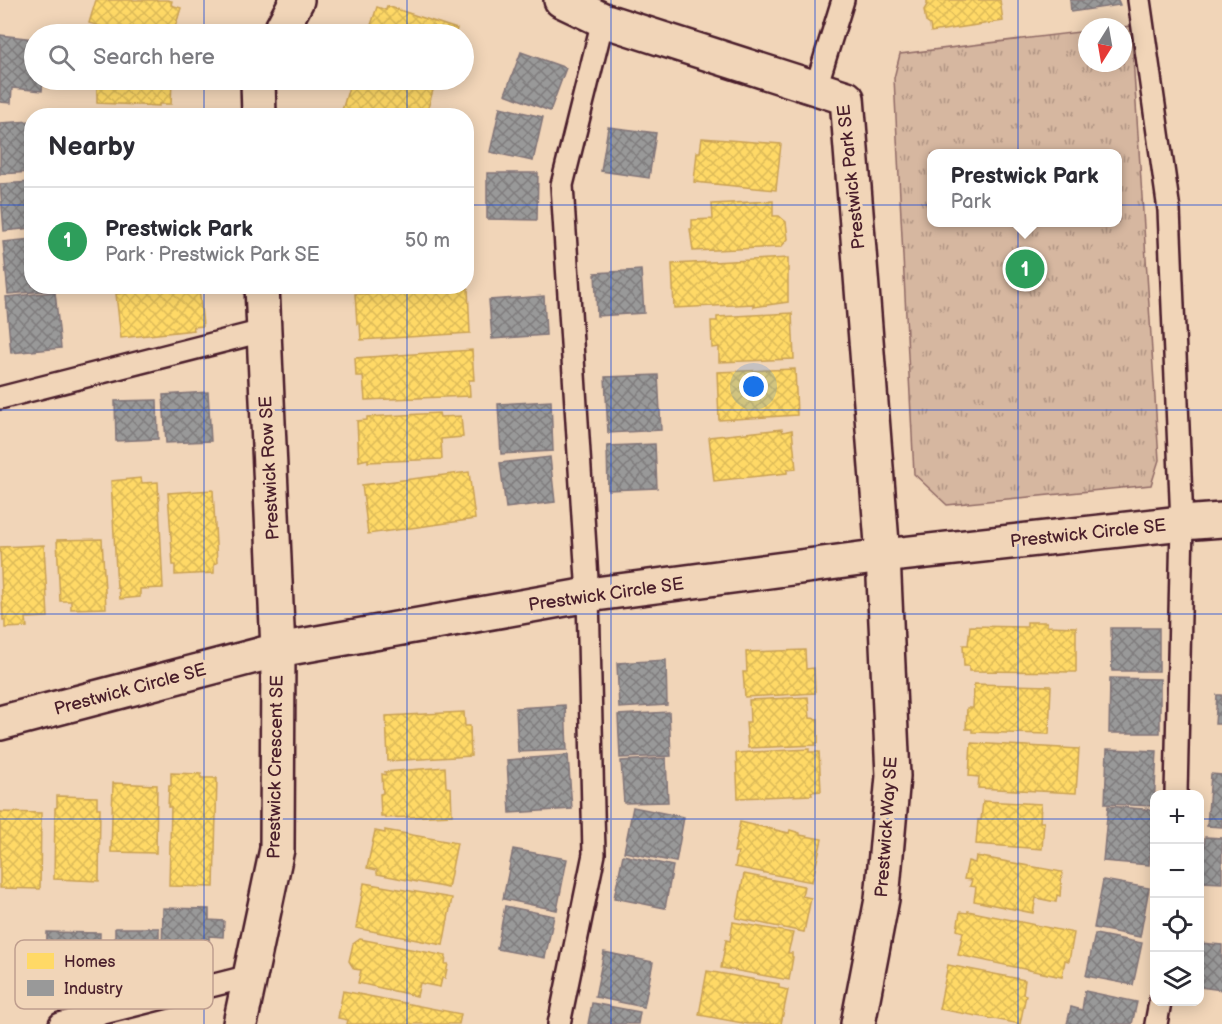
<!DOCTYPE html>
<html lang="en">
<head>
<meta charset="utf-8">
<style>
	:root { --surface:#fff; --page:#f7f7f7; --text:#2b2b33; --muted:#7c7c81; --line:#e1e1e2; --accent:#7c3aed }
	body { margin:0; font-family:"Balsamiq Sans",sans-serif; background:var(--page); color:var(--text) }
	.controls { position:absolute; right:18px; bottom:18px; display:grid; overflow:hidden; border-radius:12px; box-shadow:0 3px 15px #0003 }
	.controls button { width:54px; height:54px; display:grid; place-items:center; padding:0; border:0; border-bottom:2px solid var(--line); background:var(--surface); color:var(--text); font:30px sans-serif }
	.compass { position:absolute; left:1078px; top:18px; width:54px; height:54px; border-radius:50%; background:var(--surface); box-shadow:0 3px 15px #0003; rotate:191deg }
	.you { position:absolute; left:754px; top:387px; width:21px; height:21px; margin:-15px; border:4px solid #fff; border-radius:50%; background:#1a73e8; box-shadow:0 0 0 9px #1a73e833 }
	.badge { display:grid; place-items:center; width:39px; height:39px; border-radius:50%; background:var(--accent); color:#fff; font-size:20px; font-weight:700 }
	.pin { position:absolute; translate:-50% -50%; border:3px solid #fff; box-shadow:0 2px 6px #0006 }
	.popup { position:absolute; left:927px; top:149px; width:195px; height:78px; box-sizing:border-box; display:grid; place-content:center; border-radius:12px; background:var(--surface); filter:drop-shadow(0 2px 4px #0005); font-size:20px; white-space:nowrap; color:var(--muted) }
	.popup b { font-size:22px; color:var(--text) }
	.popup::after { content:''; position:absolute; left:50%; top:100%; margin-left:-12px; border:12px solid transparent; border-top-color:var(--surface) }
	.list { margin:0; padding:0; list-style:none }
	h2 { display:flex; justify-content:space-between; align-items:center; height:78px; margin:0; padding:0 24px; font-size:26px }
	h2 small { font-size:20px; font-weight:400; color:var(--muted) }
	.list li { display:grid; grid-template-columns:39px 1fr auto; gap:18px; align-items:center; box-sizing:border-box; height:108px; padding:0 24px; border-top:2px solid var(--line) }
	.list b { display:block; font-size:22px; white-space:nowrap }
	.list p { margin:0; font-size:20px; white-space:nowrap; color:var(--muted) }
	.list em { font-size:20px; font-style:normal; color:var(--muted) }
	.icon { flex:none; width:33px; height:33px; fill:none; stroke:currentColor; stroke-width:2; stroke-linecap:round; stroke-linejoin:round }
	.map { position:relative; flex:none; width:1222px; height:1024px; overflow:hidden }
	.search { position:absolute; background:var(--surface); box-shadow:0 3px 15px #0003; left:24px; top:24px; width:450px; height:66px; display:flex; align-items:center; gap:15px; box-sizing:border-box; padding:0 21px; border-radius:33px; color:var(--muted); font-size:22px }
	.panel { position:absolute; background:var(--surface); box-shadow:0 3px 15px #0003; left:24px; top:108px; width:450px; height:186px; border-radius:24px }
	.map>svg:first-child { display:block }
</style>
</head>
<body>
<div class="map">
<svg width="1222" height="1024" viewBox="0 0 1222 1024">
	<defs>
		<pattern id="park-tufts" width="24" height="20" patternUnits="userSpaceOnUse" patternTransform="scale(1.5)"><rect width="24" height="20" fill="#d6b7a0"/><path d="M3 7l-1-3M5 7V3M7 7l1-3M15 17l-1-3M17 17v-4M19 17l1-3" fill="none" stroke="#b09483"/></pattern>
		<pattern id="homes-cross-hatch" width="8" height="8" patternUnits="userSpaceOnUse" patternTransform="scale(1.5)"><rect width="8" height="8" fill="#ffd966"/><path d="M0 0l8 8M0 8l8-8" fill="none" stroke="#dcba59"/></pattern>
		<pattern id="industry-cross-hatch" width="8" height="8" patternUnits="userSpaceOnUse" patternTransform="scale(1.5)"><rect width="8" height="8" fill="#999"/><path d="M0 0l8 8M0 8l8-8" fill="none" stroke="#7f7c7d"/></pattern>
	</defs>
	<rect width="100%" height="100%" fill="#f1d5b8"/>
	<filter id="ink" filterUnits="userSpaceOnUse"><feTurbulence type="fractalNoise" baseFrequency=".0167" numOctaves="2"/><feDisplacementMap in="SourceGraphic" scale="12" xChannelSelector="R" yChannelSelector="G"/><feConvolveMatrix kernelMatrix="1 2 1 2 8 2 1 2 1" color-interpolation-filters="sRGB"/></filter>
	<g filter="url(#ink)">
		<!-- park -->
		<path fill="url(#park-tufts)" stroke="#906b66" stroke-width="1.5" fill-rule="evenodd" d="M1131,26l28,434 -8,25 -204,20 -33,-31 -20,-396 6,-24 187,-23v32h36v-36zM932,154h186v68h-186z"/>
		<!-- homes -->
		<g fill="url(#homes-cross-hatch)" stroke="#c9a154" stroke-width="1.5">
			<polygon points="96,0 167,0 172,1 171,5 181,8 173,34 128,34 89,23"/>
			<polygon points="927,0 1000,0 1003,21 931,32 930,25 926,22 924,10 927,5"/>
			<polygon points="387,6 457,29 455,34 368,34 377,7 386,10"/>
			<polygon points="97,80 172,80 171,104 159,104 159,106 97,103"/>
			<polygon points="351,80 395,80 433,90 428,108 444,112 443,116 341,114"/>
			<polygon points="702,138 781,144 776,190 694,182 697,152 700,152"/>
			<polygon points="773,201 773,216 779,216 786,222 788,239 781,247 693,251 690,229 692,229 692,220 713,219 712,204"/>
			<polygon points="788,258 788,302 754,307 754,304 674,308 672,264"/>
			<polygon points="182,286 189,286 189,289 199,288 203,326 193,327 194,330 121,338 116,294"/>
			<polygon points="468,288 470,333 361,340 360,324 357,324 355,294"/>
			<polygon points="792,313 794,359 719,362 719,347 712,348 711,321 717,321 717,317"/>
			<polygon points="472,350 474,380 469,380 470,396 365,400 363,376 356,376 355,358"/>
			<polygon points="795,369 797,415 719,420 717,372"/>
			<polygon points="439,413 440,417 461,416 463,437 441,439 442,459 368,462 368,459 359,461 357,421 367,420 367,417"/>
			<polygon points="782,429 783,432 792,430 796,469 787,470 787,473 714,481 709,437"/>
			<polygon points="469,472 475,519 368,534 362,485"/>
			<polygon points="141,478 142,483 158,482 163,588 140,589 140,597 120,599 119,588 117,588 111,481"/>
			<polygon points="213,490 217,563 214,564 214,573 175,575 175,565 173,565 168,493"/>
			<polygon points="102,539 106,608 71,609 71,601 60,601 57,540"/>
			<polygon points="44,545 48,617 26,618 27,627 5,628 5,620 3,620 0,547"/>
			<polygon points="1027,622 1047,622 1047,626 1076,627 1076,672 969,671 969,666 964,666 963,645 968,645 970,626 1027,627"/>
			<polygon points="805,650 806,669 814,668 815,693 745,697 743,672 747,672 746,652"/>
			<polygon points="974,684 1051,686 1049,734 972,732 972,729 966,729 967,708 973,708"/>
			<polygon points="808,697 810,718 818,719 818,743 815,743 816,745 748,748 746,722 750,722 749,700"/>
			<polygon points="464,712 465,726 470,726 471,756 388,761 386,716"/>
			<polygon points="971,743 1079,749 1076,793 978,788 979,777 969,776"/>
			<polygon points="809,749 809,752 819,752 821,791 811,792 812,795 738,798 736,753"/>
			<polygon points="445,767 446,787 451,788 452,815 385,818 385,816 381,816 380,794 383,793 382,774 386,775 385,772"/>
			<polygon points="171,773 201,774 201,778 217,778 214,887 169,886 171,807 168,807 169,786 171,786"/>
			<polygon points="113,783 157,785 156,853 111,852"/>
			<polygon points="57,796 97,797 97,808 100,808 99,881 54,879 55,808 57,807"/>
			<polygon points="983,801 1041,804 1040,822 1044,822 1042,849 976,844 978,820 981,820"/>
			<polygon points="0,812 41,813 40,889 0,888"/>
			<polygon points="740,822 789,833 790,830 800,833 800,835 822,839 812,882 735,867 738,852 734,852"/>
			<polygon points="385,830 457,843 448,888 377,874 377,870 367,868 375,831 385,833"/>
			<polygon points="976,856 1062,872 1060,896 1057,895 1056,902 1036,898 1033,913 974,901 976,887 970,886 972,880 964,879 968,861 975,863"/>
			<polygon points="744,874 804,886 802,896 811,898 804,932 736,918"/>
			<polygon points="364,883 452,898 443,945 356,928"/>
			<polygon points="968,911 1074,933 1069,961 1065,960 1062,977 958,955 963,932 957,930 960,912 968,913"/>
			<polygon points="733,922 793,933 788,953 792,953 792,957 793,957 789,980 721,968 726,940 730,941"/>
			<polygon points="360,939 446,956 445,964 448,964 445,978 442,978 440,987 420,983 417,996 358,983 361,970 354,969 349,961 353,944"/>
			<polygon points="948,965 1025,980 1023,994 1026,995 1020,1024 939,1009"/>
			<polygon points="707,971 779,984 779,988 788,990 781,1024 748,1024 699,1015"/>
			<polygon points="343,991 461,1014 459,1024 347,1024 348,1020 338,1018"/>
		</g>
		<!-- industry -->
		<g fill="url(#industry-cross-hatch)" stroke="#817478" stroke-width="1.5">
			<polygon points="1070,0 1118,0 1120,5 1071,12"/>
			<polygon points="0,35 34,39 34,80 43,80 42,91 12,88 11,103 0,102"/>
			<polygon points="521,52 566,68 550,111 505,94"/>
			<polygon points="500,107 543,117 533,161 490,152"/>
			<polygon points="32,121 32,172 0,174 0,123"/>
			<polygon points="608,127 656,133 649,178 601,171"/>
			<polygon points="487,173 538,173 537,220 487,219"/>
			<polygon points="32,182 32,228 4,231 0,184"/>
			<polygon points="32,239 32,286 57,286 57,290 8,294 3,242"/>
			<polygon points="641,270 644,313 597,316 595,273"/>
			<polygon points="55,292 61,348 11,353 6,297"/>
			<polygon points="544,296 546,335 492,339 489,300"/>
			<polygon points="658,375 661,430 608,433 605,377"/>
			<polygon points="208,392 211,441 166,443 163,395"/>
			<polygon points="157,400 158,439 116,441 115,401"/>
			<polygon points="551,401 553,451 501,454 498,404"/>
			<polygon points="655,444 657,488 608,490 607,446"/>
			<polygon points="550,457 555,502 506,508 500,463"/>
			<polygon points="1111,628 1159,628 1159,671 1112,671"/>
			<polygon points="666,660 667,705 619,708 617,663"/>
			<polygon points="1110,678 1160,679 1160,733 1109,733"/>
			<polygon points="1217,695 1222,695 1222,724 1215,724"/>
			<polygon points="565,705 567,750 518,752 516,708"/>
			<polygon points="669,712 671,756 620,758 618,715"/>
			<polygon points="1107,749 1157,751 1154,806 1105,804"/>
			<polygon points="568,755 572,809 510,813 507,760"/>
			<polygon points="666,758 668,802 624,803 621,761"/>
			<polygon points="1211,774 1222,775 1222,827 1207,826"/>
			<polygon points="1108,806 1154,810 1149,865 1103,861"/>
			<polygon points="633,807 684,817 676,862 624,852"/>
			<polygon points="1205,837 1222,838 1222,883 1202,882"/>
			<polygon points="513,849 567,859 557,910 503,899"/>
			<polygon points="623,855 673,866 665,908 614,898"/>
			<polygon points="1103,880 1149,888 1140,937 1094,928"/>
			<polygon points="505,906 554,916 545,958 497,949"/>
			<polygon points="163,908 209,909 209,920 224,921 223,937 209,936 209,959 162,958"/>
			<rect x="115" y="928" width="44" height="49"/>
			<polygon points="47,932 100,933 99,988 46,988"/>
			<polygon points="1095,934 1142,943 1133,985 1086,976"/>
			<polygon points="1200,943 1222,945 1222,990 1200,987"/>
			<polygon points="604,952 653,962 644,1007 595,997"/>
			<polygon points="1085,991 1137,1002 1132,1024 1067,1024 1071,1007 1082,1010"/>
			<polygon points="592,1003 640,1012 638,1024 588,1024"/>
		</g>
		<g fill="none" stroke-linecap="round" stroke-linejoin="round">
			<!-- service casing -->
			<g stroke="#4a1f2b" stroke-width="26">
				<g id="service">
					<polyline points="1139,0 1169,210 1182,523 1176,794"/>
					<polyline points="816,87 843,0"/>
					<polyline points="0,398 263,331"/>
					<polyline points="60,1024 250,976"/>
					<polyline points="559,1024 594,854 588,595 562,185 603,20"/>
					<polyline points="1156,1024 1160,1002"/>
				</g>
			</g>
			<!-- minor casing -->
			<g stroke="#4a1f2b" stroke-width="38">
				<g id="minor">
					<polyline points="561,0 603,20 847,98 883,556 893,776 882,899 858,1024"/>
					<polyline points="279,34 297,0"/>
					<polyline points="258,80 259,116"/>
					<polyline points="240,1024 277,849 278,650 262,286"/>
				</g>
			</g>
			<!-- tertiary casing -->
			<g stroke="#4a1f2b" stroke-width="38">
				<polyline id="tertiary" points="0,723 278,650 588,595 883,556 1182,523 1222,520"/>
			</g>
			<!-- service -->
			<use href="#service" stroke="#f1d5b8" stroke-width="21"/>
			<!-- minor -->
			<use href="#minor" stroke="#f1d5b8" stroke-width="33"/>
			<!-- tertiary -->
			<use href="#tertiary" stroke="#f1d5b8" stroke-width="33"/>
		</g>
	</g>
	<!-- grid -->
	<path fill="none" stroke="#1d4ed8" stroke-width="1.5" stroke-opacity="0.55" d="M204,0v34M407,0v34M611,0v1024M815,0v1024M1018,0v1024M204,80v36M407,80v36M0,205h32M466,205h756M204,286v738M407,286v738M0,410h1222M0,614h1222M0,819h1154M1200,819h22"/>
	<g text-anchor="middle" stroke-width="6" stroke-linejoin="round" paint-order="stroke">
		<!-- street labels -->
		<g font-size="18" fill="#4a1f2b" stroke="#f1d5b8">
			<text transform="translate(851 177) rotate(-96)" y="6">Prestwick Park SE</text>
			<text transform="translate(269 468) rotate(-93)" y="6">Prestwick Row SE</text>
			<text transform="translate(1088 533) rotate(-6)" y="6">Prestwick Circle SE</text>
			<text transform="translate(606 594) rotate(-8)" y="6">Prestwick Circle SE</text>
			<text transform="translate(130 689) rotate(-15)" y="6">Prestwick Circle SE</text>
			<text transform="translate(275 767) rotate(-89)" y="6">Prestwick Crescent SE</text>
			<text transform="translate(886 827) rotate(-86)" y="6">Prestwick Way SE</text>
		</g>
	</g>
	<!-- legend -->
	<rect x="15" y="940" width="198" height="69" rx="9" fill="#f1d5b8" stroke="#bf9e8e" stroke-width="1.5"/>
	<rect x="27" y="953" width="27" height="16" fill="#ffd966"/>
	<rect x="27" y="980" width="27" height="16" fill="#999"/>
	<g font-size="16" fill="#4a1f2b">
		<text x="64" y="967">Homes</text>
		<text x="64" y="994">Industry</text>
	</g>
</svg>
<div class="controls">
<button>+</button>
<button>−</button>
<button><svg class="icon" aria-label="locate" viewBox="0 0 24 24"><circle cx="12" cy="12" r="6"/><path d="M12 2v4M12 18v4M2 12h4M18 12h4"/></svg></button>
<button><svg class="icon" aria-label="layers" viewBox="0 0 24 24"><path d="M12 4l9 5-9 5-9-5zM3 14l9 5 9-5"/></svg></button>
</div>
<svg class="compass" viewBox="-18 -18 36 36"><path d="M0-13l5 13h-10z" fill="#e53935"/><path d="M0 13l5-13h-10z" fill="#7c7c81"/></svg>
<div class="you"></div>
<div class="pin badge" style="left:1025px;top:269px;background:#2e9e5b">1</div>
<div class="popup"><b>Prestwick Park</b>Park</div>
<div class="search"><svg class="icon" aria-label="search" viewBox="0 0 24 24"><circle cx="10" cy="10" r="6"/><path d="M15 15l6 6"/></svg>Search here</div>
<section class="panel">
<h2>Nearby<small></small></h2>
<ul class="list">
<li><span class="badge" style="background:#2e9e5b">1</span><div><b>Prestwick Park</b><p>Park · Prestwick Park SE</p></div><em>50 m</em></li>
</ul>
</section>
</div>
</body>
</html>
